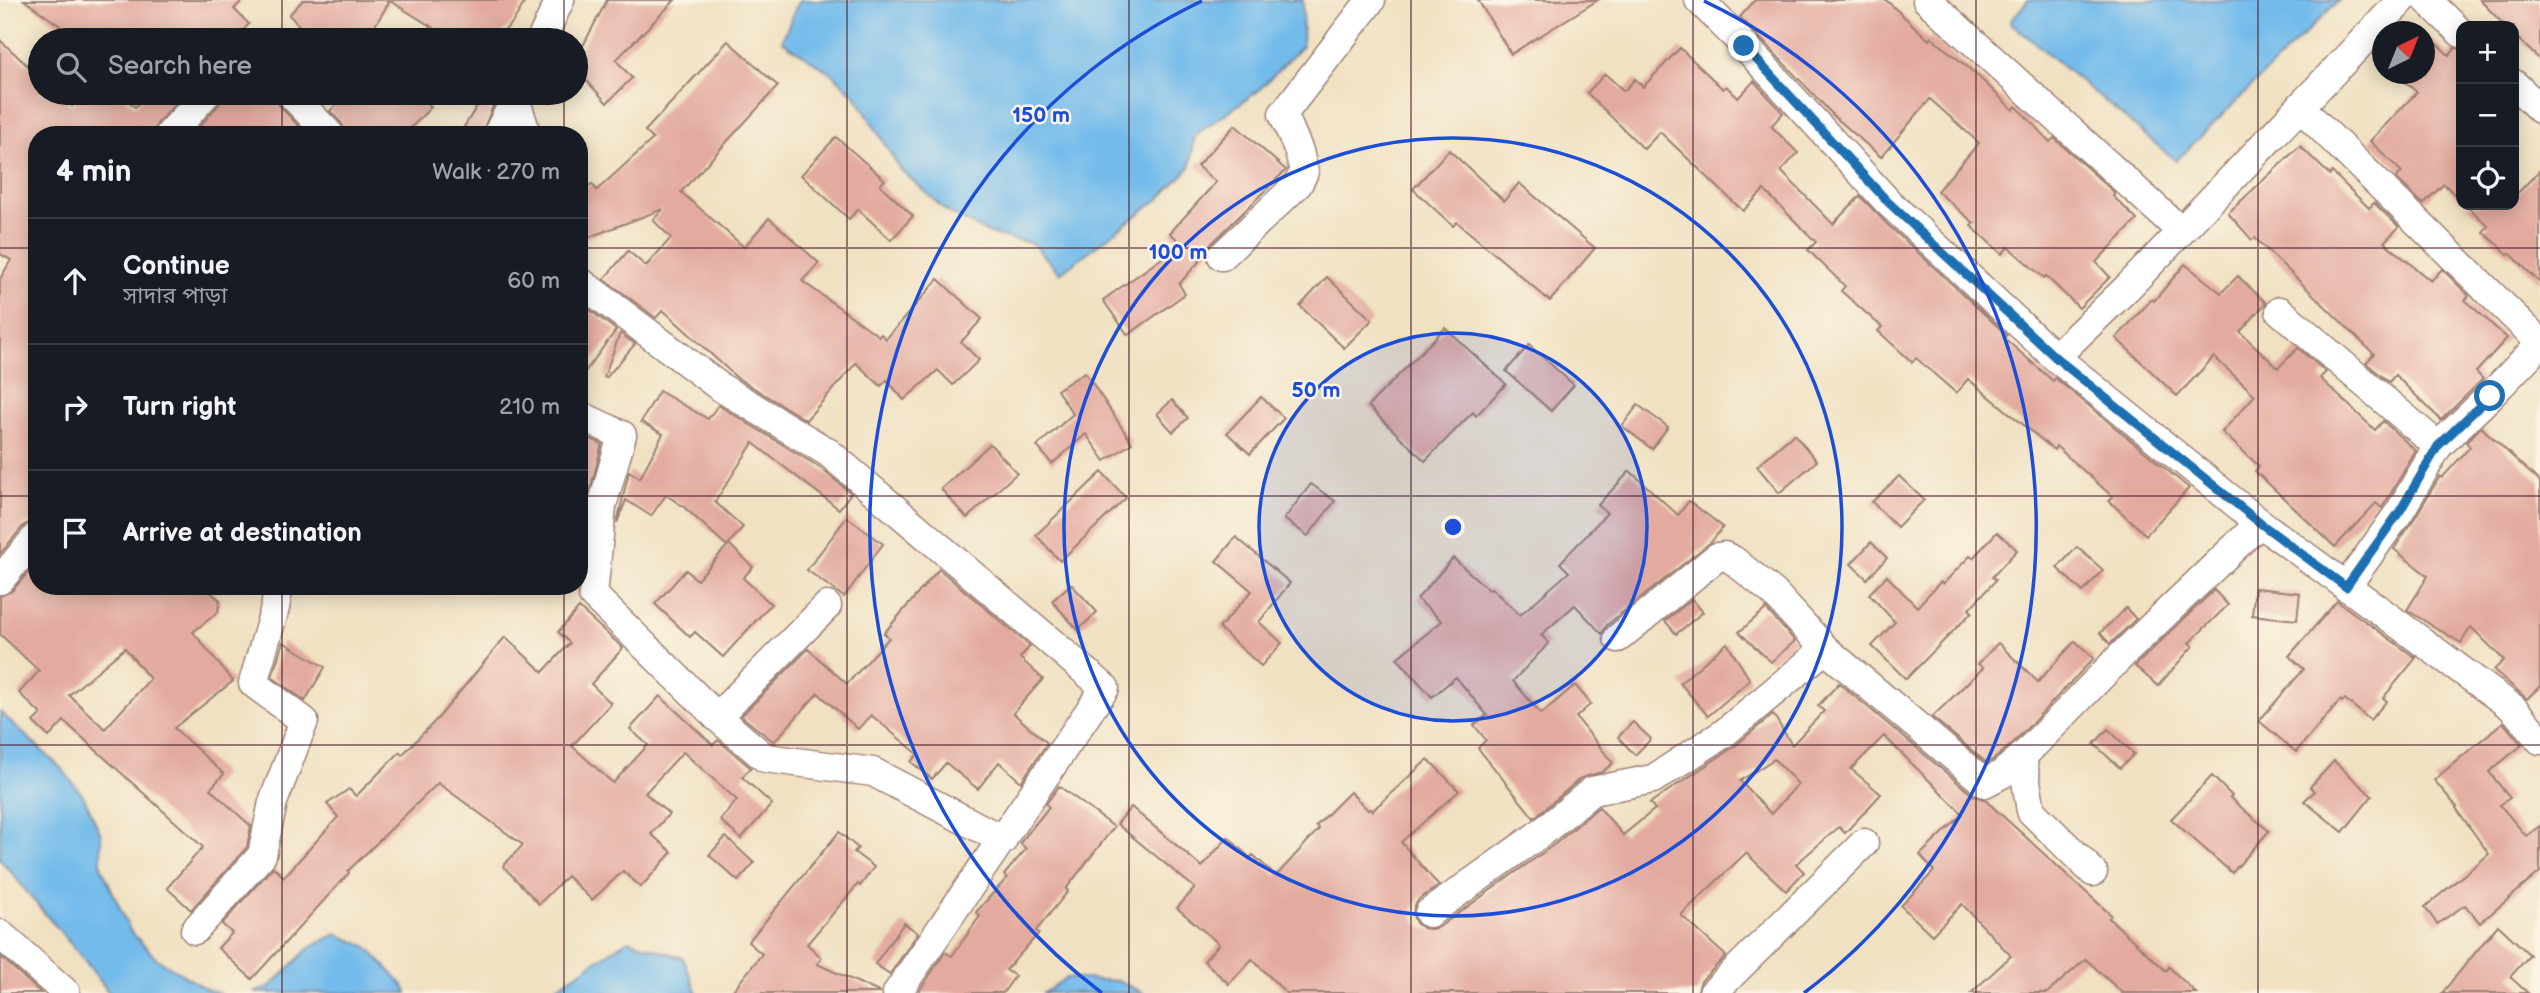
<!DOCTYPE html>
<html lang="en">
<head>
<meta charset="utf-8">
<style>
	:root { --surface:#171b24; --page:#242831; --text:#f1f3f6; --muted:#9ea1a6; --line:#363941 }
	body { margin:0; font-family:"Balsamiq Sans","Noto Sans Bengali",sans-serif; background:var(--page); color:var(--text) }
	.controls { position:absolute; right:21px; top:21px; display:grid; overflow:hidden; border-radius:14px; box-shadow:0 4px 18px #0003 }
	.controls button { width:63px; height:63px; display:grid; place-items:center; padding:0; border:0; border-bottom:2px solid var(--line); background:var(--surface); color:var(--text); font:35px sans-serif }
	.compass { position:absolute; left:2372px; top:21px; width:63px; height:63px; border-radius:50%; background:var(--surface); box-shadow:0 4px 18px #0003; rotate:43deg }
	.stop { position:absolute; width:21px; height:21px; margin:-16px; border:5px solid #1f6fb2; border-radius:50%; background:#fff }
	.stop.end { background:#1f6fb2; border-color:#fff; box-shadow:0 2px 7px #0008 }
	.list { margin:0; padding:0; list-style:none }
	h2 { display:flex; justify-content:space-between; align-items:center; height:91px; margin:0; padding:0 28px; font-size:30px }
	h2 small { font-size:23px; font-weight:400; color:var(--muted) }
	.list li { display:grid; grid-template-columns:46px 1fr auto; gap:21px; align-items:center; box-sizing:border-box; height:126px; padding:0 28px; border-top:2px solid var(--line) }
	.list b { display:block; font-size:26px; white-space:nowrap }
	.list p { margin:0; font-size:23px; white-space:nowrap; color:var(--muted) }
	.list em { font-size:23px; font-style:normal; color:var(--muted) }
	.icon { flex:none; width:38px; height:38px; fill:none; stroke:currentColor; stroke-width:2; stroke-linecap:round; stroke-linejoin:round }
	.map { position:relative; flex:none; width:2540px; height:993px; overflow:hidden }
	.search { position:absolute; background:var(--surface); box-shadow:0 4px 18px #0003; left:28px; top:28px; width:560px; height:77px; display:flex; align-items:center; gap:18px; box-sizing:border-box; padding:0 24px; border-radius:38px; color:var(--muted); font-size:26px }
	.panel { position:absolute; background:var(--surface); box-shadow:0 4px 18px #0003; left:28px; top:126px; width:560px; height:469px; border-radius:28px }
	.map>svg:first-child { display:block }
</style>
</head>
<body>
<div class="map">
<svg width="2540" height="993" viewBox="0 0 2540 993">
	<rect width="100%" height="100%" fill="#fcf5e5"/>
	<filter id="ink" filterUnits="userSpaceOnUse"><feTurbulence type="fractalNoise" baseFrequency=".0143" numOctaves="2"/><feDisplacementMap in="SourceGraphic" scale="14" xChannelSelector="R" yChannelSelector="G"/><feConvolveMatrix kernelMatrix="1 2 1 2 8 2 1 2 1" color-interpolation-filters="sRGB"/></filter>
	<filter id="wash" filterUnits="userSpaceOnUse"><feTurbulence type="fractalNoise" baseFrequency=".00686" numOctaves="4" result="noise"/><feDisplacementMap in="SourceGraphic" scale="28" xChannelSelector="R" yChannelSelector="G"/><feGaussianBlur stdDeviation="1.57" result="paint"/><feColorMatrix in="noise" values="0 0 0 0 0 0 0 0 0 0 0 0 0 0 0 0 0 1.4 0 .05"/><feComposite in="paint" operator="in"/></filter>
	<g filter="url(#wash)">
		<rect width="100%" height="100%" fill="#f0e1c2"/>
		<!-- water -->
		<g fill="#73bbeb" stroke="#5e6d8b" stroke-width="2">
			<polygon points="799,0 1303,0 1302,46 1258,91 1195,135 1190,167 1160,198 1060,273 1033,244 988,233 946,211 900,169 855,95 831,73 782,41"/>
			<polygon points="2028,0 2339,0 2176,161 2010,22"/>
			<path d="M0,712l62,57 22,28 17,38v31l29,65 26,27 50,31 15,4h-112c-22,-32 -48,-60 -74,-91 -12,-14 -21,-29 -35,-42z"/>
			<polygon points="336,934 366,946 404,986 407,993 253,993 270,987 309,948"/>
			<polygon points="628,940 683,958 697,993 548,993"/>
			<polygon points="1066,978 1118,981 1144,993 1044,993"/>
		</g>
		<g id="blocks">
			<!-- building -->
			<g fill="#e3aa9f" fill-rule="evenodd">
				<polygon points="24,0 243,0 234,9 249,24 234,40 49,40 60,26"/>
				<polygon points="303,0 526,0 513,22 495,40 453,40 390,1 366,40 313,40 289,15"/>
				<polygon points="607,0 675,0 616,60 632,78 607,103 576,69 576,59"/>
				<polygon points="1478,0 1598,0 1511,54"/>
				<polygon points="1755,0 1886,0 1929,40 1931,37 1977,75 2013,110 2016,106 2050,142 2054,138 2115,193 2113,196 2137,220 2096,262 2110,277 2079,308 2046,276 2044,278 2008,247 2002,254 1971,226 1974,223 1937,191 1979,143 1930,99 1881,157 1834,116 1740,17"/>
				<polygon points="2480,0 2540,0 2540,60 2514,35 2514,26 2505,26"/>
				<polygon points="2425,33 2449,55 2455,48 2461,49 2461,201 2444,184 2423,204 2396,178 2402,172 2370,141 2417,92 2395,74 2425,74"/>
				<polygon points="0,40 28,66 40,51 40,93 59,93 72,106 83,93 119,93 135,107 148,93 185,93 157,124 153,135 37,135 37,520 24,525 0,554 0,279 11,260 0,254"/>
				<polygon points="728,41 778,86 681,192 744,247 769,218 819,263 802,281 879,336 881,334 886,339 938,279 982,319 961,342 979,360 953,385 938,370 904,400 887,380 881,386 856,363 806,420 736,377 663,310 656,318 604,279 628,251 646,266 671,238 653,220 663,209 579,241 579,190 592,184 597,190 653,139 645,131"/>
				<polygon points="1680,48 1723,89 1726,86 1738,98 1754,81 1783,113 1771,126 1798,153 1781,171 1833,224 1860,196 1888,225 2007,335 2004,338 2053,381 2055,378 2189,488 2146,535 2109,501 2113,497 2056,446 2054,450 1968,379 1956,393 1916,358 1912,362 1878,331 1882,327 1841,291 1845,286 1808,250 1816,242 1764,190 1743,211 1660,132 1644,149 1587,93 1605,74 1624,91 1635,79 1643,87"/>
				<polygon points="223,93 274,93 278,104 307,135 192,135 219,104"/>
				<polygon points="347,93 416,93 431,107 404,135 346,135 342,124 330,111"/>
				<polygon points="485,93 491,93 497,97 481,135 459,135"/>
				<polygon points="1235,125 1286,170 1211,244 1206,254 1179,284 1185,294 1128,335 1103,300 1182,244 1170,233 1216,182 1197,166"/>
				<polygon points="836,137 885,180 880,185 913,216 891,240 858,209 849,219 801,175"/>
				<polygon points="2300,146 2330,175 2332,172 2369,208 2374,203 2399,227 2384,242 2431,281 2442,269 2469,296 2465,300 2507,338 2476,372 2483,379 2441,420 2395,375 2389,382 2366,363 2374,354 2255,238 2252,240 2228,213"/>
				<polygon points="1449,150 1504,201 1519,183 1595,248 1550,301 1457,222 1453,226 1413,189"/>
				<polygon points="2540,170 2540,283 2510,253 2509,255 2483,232 2488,226 2466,205 2514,205 2514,197"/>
				<polygon points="2185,264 2221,293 2238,276 2266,303 2240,332 2278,368 2298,348 2326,372 2320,378 2375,430 2383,421 2416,451 2382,508 2376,503 2335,547 2255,471 2259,466 2222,432 2255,395 2214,357 2177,396 2116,338 2152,299 2154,301"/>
				<polygon points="1327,277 1372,320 1344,348 1300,306"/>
				<polygon points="582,304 616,330 579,380 579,308"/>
				<polygon points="1445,328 1506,384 1476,416 1473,412 1425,461 1368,406"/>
				<polygon points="620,333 635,344 606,378 604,377"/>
				<polygon points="1529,345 1574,385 1551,411 1506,371"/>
				<polygon points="1085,372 1132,443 1105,461 1086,434 1052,464 1037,446 1073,414 1057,390"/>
				<polygon points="659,391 708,419 718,405 819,467 851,493 839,509 753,443 715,502 743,527 727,546 684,507 666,495 651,516 626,500 617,523 629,471 640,478 663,434 641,422"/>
				<polygon points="1261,397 1284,418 1250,454 1227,433"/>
				<polygon points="1172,400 1188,418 1173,432 1157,414"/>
				<polygon points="1638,405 1668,427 1652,449 1622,426"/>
				<polygon points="2481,427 2540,482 2540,686 2527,699 2494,670 2504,660 2471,627 2461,643 2407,610 2428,576 2394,549 2414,519 2440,476 2442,478 2470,447 2466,442"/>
				<polygon points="1794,434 1817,461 1779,493 1757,466"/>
				<polygon points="584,436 602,444 584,516 579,514 579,450"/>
				<polygon points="990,444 1017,473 967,518 941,489"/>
				<polygon points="1630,471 1678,515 1689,501 1723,527 1711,542 1607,625 1602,634 1575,605 1541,635 1549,643 1513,681 1541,714 1575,685 1591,704 1576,717 1613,763 1602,772 1581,778 1534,818 1478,748 1486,740 1474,725 1487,715 1456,677 1432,697 1397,658 1442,621 1417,599 1453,558 1489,590 1491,588 1520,615 1569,572 1560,563 1607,513 1598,505"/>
				<polygon points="1102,472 1126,498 1060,561 1036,535"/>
				<polygon points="1899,476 1924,500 1897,527 1872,502"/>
				<polygon points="1311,484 1335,501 1308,536 1284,519"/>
				<polygon points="847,517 883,544 844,597 807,570"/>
				<polygon points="1997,532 2017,550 1992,577 1996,580 1969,609 1972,612 1906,679 1872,646 1895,622 1869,594 1887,576 1917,607 1940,582 1943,584 1970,556 1973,558"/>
				<polygon points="1236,537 1290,583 1259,622 1282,643 1261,666 1219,628 1252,591 1216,561"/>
				<polygon points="1871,542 1887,558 1867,579 1851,564"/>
				<polygon points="729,544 753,567 743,578 771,604 723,657 695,632 690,637 655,604 686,570 697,580"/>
				<polygon points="2077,547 2103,570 2083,592 2057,568"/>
				<path d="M37,562v24h166l17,14 -2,12 -25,20 40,49 -59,47 50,46 -14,15 41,37 -4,21 -56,63 -24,-22 36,-41 -139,-126 -15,16 -16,-15 8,-8 -22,-21 20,-22 -39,-37v-38l12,-5zM125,648l25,31 -45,50 -36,-34z"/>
				<polygon points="939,569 1030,646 1020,658 1043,679 1013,713 1047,743 1021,782 999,762 978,789 946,763 932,779 911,762 918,754 871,715 858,729 818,693 774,742 741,716 808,649 847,684 889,638 884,633"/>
				<polygon points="1071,584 1097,612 1078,630 1052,601"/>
				<polygon points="2255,588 2300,593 2297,620 2252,615"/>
				<polygon points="2214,590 2228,605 2189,643 2193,646 2158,686 2135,666"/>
				<polygon points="1692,599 1703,612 1676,634 1665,621"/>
				<polygon points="2337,601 2416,658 2383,698 2387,701 2370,720 2345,699 2342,702 2340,700 2296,752 2259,721 2304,669 2289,656"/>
				<polygon points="579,608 623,648 591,684 611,703 572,746 613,783 648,745 630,729 660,696 713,745 718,740 751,768 742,777 772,804 741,839 720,820 737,800 683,752 645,793 669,814 651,834 672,852 641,887 623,871 592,900 567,876 539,904 503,866 523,845 438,783 348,871 349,873 252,979 218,948 232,933 222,924 273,867 284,877 338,817 327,804 349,789 356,796 400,752 402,755 439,717 505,637 543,672 570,643 558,632"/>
				<polygon points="2126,608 2136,619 2110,644 2100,633"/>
				<polygon points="1766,609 1795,641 1771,662 1739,632"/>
				<polygon points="2075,641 2094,658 2011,745 1993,760 1987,763 1932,717 1983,668 1978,664 1998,643 2038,682"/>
				<polygon points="283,642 325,667 305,701 272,677"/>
				<polygon points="1727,643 1750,680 1708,716 1680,683"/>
				<path d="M1839,683l135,113 10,3 127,116 -2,3 57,53 3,-4 27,26h-74l-36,-34 -39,34h-76l40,-37 -49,-52 -30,31 -31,-29 33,-35 -14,-16 43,-41 -79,-78 -33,33 30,25 -36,39 -6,-6 -43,37 8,8 -18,19 -40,-38 -65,62 45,41 -25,25 -4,12h-411l-34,-34 -23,25 -25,-23 15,-17 -42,-36 18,-20 -78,-64 14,-17 71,60 26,-30 22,21 3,-3 23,21 43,-47 -3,-3 34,-34 18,18 2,-1 2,2 56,-52 31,32 -58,51 38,44 -20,13 -5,8 -1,8 3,8 7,5 8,1 8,-2 116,-83 44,-37 24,28 32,-26 -5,-6 85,-57 38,-32 19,31 32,-34 -6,-5zM1774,759l24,25 -27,30 -31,-33z"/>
				<polygon points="1633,722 1651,739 1635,755 1618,737"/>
				<polygon points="2503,722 2522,745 2489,772 2510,798 2500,805 2526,836 2540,826 2540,872 2480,923 2465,905 2437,924 2425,907 2489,854 2456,808 2457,807 2434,780"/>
				<polygon points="2108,729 2134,754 2120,768 2094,744"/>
				<polygon points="2334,761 2372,796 2343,832 2304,801 2315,791 2310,787"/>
				<polygon points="2212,776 2232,796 2230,798 2269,831 2232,873 2171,819"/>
				<polygon points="1059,786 1114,827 1066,889 1068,891 1036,931 1039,933 1006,970 1015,976 1003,993 918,993 945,952 952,956 980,916 976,912 1007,878 1004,875 1026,849 1020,843 1049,807 1046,804"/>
				<polygon points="839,832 858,848 854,852 874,867 860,886 858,884 807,944 822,958 817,964 881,993 731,993 762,954 748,942"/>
				<polygon points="726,837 754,863 738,881 709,855"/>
				<polygon points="904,923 918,933 890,974 875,964"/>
				<polygon points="2498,925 2530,955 2510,977 2528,993 2442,993"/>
				<polygon points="0,956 41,993 0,993"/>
			</g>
		</g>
	</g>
	<g filter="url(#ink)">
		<use href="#blocks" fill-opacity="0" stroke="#9d8076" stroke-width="2"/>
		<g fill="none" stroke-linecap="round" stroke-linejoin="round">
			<!-- street casing -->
			<g stroke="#9d8076" stroke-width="31">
				<g id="street">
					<polyline points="1699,0 1744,45 1888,202 2055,357 2260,523 2513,708 2540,740"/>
					<polyline points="1927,0 2181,231"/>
					<polyline points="2427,0 2461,33"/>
					<polyline points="541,40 560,0"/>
					<polyline points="2514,84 2540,109"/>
					<polyline points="290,93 330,135"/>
					<polyline points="515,98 527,135"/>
					<polyline points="2300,107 2540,342"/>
					<polyline points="169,135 207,93"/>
					<polyline points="497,135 518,93"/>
					<polyline points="1222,256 1298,184 1304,172 1299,151 1283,114 1371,0"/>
					<polyline points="579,281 720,387 829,453 1105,688 897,993"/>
					<polyline points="2280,311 2438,446"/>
					<polyline points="2055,357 2127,288 2402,0"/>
					<polyline points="579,415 622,435 602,506 593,595 717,717 765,758 873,772 1003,840"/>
					<polyline points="0,580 37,536"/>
					<polyline points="2346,587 2400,511 2438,446 2490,396 2540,344"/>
					<polyline points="1618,638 1717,557 1724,556 1733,560 1774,593 1825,649 1985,783 2002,774 2022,757 2121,656 2260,523"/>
					<polyline points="717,717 827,606"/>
					<polyline points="2022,757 2031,811 2093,872"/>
					<polyline points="1429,913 1545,830 1592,791 1653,779 1723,734 1825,649"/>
					<polyline points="195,930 262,855 273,802 304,721 253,683 275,608 279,586"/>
					<polyline points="0,934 66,993"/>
					<polyline points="1713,993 1864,843"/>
				</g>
			</g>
			<!-- street -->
			<use href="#street" stroke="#fff" stroke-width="28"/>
		</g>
	</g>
	<g fill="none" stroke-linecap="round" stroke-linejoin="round" filter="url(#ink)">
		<!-- route -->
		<polyline stroke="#1f6fb2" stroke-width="9" points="1744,46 1888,202 2055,357 2260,523 2346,587 2400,511 2438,446 2490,396"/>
	</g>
	<!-- grid -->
	<path fill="none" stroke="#4a1f2b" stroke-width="2" stroke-opacity="0.55" d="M282,0v40M564,0v40M847,0v993M1129,0v993M1411,0v993M1693,0v993M1976,0v993M2258,0v993M282,93v42M564,93v42M0,248h37M579,248h1961M0,496h37M579,496h1961M282,586v407M564,586v407M0,745h2540"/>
	<!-- distance rings -->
	<circle cx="1453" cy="527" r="194" fill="#1d4ed8" fill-opacity=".12"/>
	<g fill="none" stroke="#1d4ed8" stroke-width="3.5">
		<circle cx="1453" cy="527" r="194"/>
		<circle cx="1453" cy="527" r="389"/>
		<path d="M1102 993A583 583 0 0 1 1202 1M1704 1A583 583 0 0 1 1804 993"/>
	</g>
	<circle cx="1453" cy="527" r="10" fill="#1d4ed8" stroke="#fcf5e5" stroke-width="3.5"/>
	<g font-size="21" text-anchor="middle" font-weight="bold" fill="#1d4ed8" stroke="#fcf5e5" stroke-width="5" stroke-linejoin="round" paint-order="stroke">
		<text x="1041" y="122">150 m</text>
		<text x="1178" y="259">100 m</text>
		<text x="1316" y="397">50 m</text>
	</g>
</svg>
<div class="controls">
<button>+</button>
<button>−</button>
<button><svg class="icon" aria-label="locate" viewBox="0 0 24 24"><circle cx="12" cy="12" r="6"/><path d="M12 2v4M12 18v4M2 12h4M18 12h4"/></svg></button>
</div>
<svg class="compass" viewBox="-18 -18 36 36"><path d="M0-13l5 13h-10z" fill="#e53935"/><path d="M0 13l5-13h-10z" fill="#9ea1a6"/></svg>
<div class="stop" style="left:2490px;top:396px"></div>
<div class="stop end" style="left:1744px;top:46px"></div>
<div class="search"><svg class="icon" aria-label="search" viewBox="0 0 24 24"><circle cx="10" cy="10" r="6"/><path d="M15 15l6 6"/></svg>Search here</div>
<section class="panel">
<h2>4 min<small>Walk · 270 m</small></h2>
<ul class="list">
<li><svg class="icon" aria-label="ahead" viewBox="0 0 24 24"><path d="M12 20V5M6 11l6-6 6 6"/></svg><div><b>Continue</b><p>সাদার পাড়া</p></div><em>60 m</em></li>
<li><svg class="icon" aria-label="right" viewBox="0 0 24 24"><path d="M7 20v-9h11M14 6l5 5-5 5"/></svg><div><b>Turn right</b></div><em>210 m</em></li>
<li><svg class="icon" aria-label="arrive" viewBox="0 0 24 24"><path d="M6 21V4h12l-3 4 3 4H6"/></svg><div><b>Arrive at destination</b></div></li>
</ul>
</section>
</div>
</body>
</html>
